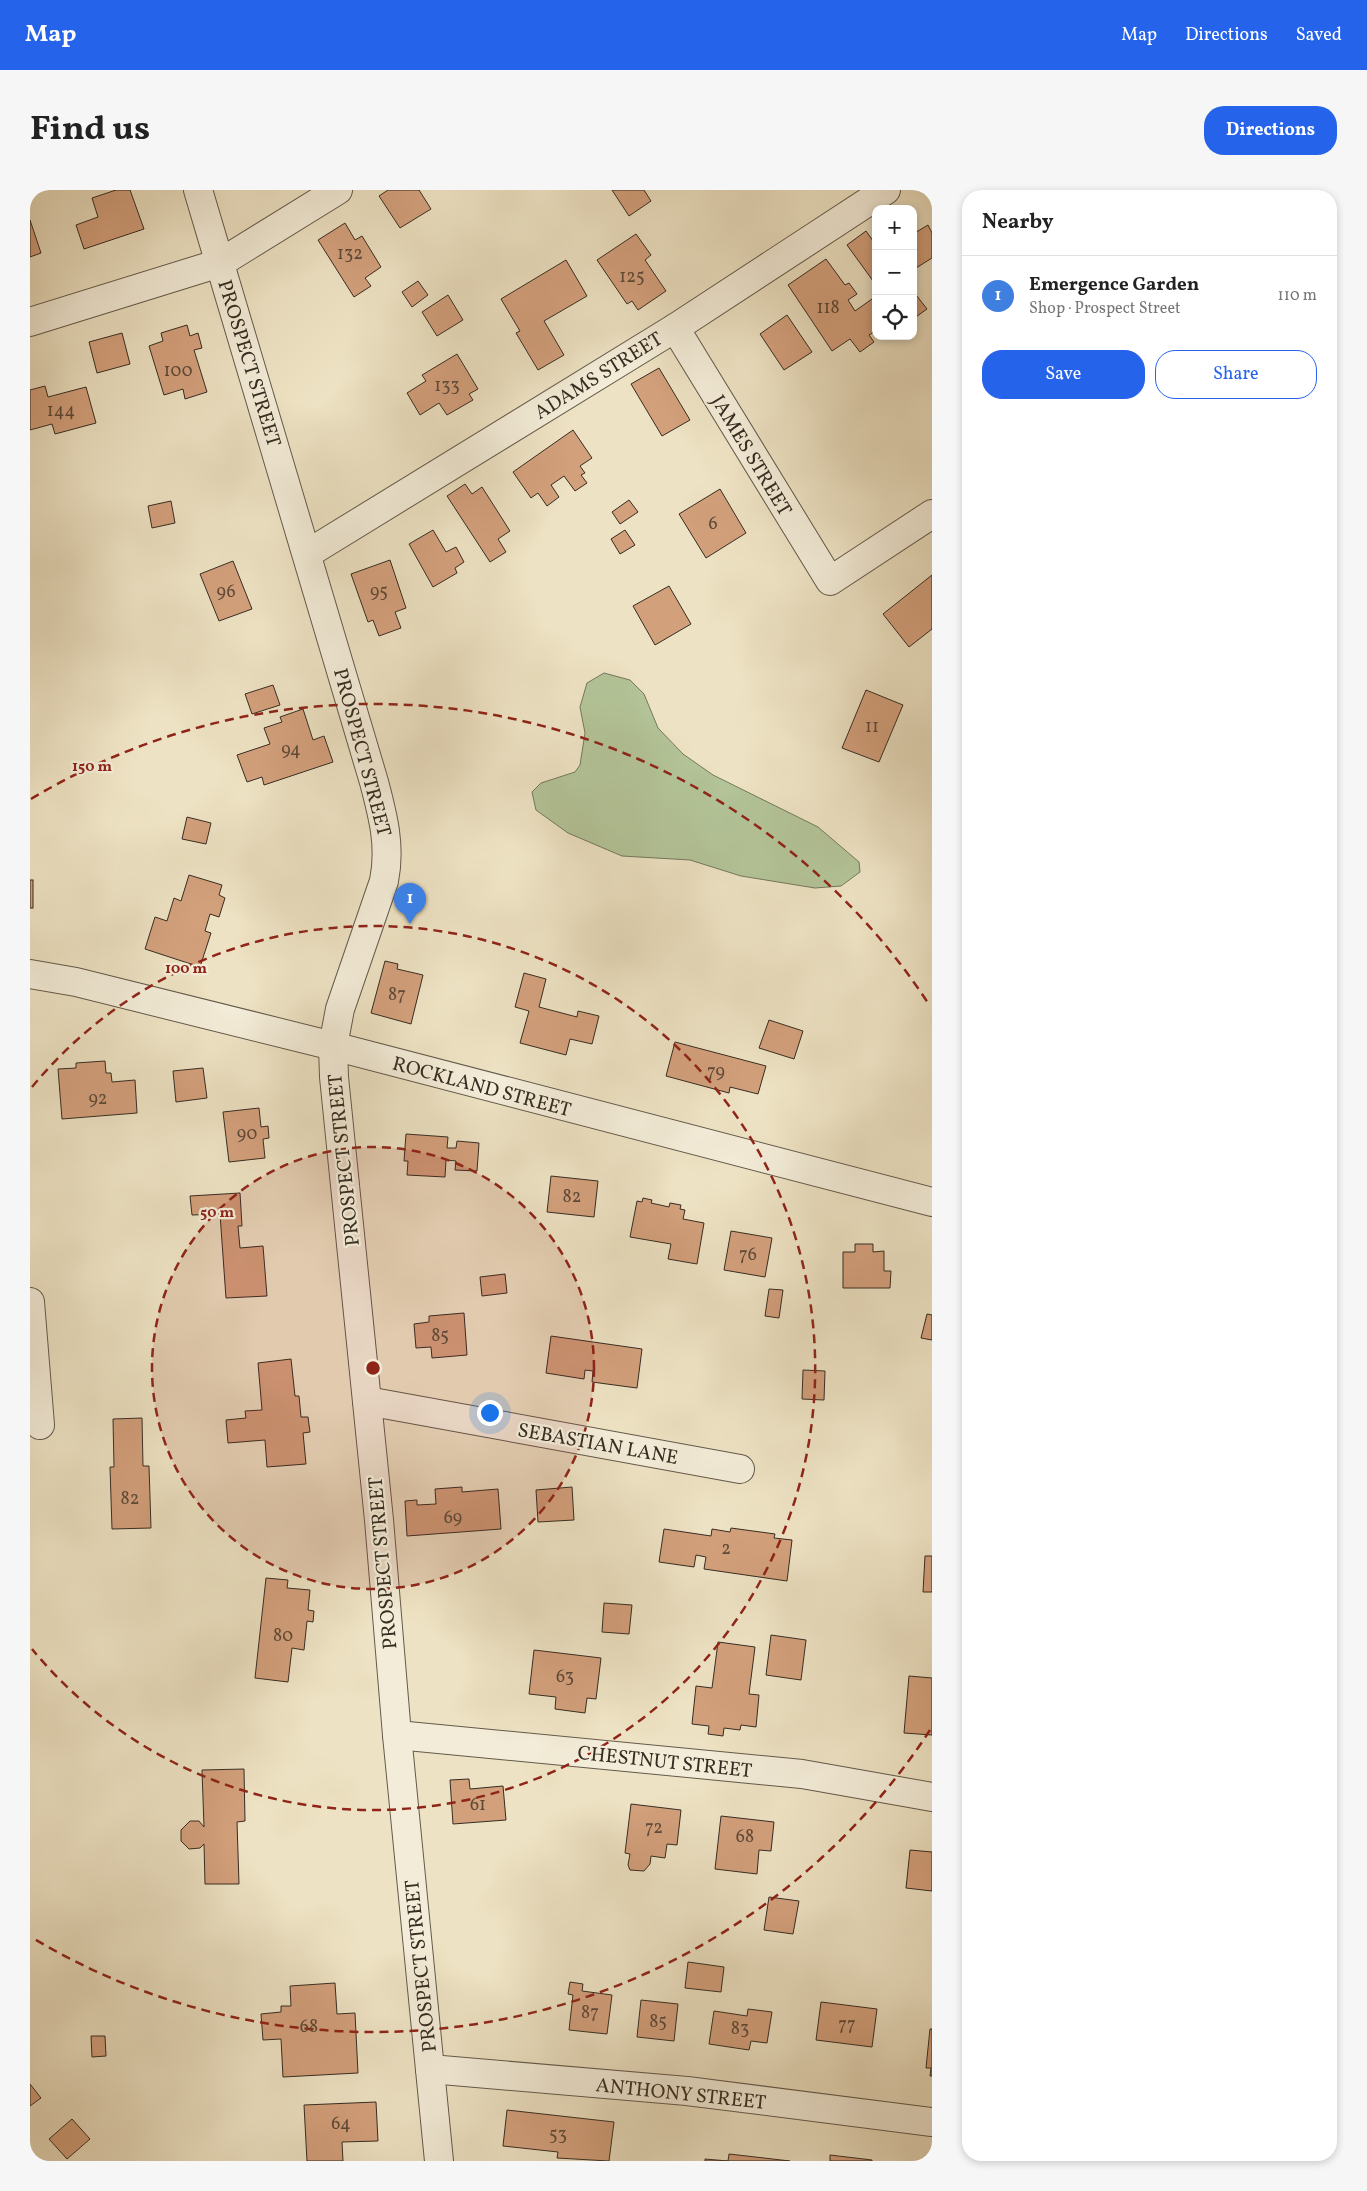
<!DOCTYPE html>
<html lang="en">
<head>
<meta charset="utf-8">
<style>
	:root { --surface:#fff; --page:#f6f6f6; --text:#222; --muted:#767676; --line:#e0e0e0; --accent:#2563eb }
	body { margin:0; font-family:Vollkorn,serif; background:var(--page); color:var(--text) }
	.controls { position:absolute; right:15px; top:15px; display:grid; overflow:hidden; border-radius:10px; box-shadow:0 2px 8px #0003 }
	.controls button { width:45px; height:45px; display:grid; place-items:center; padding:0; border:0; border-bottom:1px solid var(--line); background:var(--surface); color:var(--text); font:25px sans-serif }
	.you { position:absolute; left:459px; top:1222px; width:18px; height:18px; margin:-12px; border:4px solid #fff; border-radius:50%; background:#1a73e8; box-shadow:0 0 0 8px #1a73e833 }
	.badge { display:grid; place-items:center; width:32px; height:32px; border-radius:50%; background:var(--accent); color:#fff; font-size:16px; font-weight:700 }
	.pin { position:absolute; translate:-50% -41px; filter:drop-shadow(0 1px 2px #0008) }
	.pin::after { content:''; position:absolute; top:26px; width:18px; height:15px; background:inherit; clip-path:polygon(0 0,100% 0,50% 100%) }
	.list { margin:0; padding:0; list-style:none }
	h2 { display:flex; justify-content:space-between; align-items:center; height:65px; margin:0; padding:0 20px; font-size:21px }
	h2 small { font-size:16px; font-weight:400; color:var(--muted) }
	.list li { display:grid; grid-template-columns:32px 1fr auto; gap:15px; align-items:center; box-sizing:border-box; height:80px; padding:0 20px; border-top:1px solid var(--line) }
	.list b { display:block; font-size:19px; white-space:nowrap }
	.list p { margin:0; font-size:16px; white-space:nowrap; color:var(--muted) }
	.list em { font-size:16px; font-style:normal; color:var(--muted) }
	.actions { display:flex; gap:10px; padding:15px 20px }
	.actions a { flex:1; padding:11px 0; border:1px solid var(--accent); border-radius:20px; text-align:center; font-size:18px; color:var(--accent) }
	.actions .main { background:var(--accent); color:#fff }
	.icon { flex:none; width:28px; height:28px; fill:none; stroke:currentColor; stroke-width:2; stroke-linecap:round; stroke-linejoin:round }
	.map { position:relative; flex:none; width:902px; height:1971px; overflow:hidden; border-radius:20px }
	header { display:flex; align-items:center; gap:30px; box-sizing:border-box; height:70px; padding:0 25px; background:var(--accent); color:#fff }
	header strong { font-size:24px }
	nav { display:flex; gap:28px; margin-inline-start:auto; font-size:18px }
	.intro { display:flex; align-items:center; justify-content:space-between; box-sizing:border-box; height:120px; padding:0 30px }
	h1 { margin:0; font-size:35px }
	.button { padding:12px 22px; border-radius:20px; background:var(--accent); color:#fff; font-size:18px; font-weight:700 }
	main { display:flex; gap:30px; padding:0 30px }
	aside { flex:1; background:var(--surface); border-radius:20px; box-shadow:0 2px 8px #0003 }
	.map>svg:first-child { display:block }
</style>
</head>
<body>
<header>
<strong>Map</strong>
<nav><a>Map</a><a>Directions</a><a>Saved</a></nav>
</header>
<div class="intro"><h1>Find us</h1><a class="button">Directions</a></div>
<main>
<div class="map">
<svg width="902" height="1971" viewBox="0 0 902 1971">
	<rect width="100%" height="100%" fill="#ede2c3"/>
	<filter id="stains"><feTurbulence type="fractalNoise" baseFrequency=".004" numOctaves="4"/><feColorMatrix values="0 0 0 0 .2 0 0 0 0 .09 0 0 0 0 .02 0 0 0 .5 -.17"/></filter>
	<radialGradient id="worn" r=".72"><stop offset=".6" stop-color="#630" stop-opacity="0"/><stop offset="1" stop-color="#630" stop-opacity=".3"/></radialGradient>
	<!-- green -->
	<polygon fill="#b3c498" stroke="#74785d" points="574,483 600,490 614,504 628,538 653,564 683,585 788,637 829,672 830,682 811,696 785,698 711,686 660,670 592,666 538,643 506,620 502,602 511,593 545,582 550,575 555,543 550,517 557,493"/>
	<!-- building -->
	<g fill="#d3a07c" stroke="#362c22">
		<polygon points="86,0 100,0 114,39 54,59 46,35 68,27 62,8"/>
		<polygon points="358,0 389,0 401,19 370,38 349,6"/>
		<polygon points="582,0 614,0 621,11 599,26"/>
		<polygon points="0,30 11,63 0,67"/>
		<polygon points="315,33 325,50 332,46 351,77 335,88 341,96 324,107 288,50"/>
		<polygon points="898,35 902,43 902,68 886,78 883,73 883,44"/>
		<polygon points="836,41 846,55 846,95 817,55"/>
		<polygon points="606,44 621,65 615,70 636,101 608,120 602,111 597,114 567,70"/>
		<polygon points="796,69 815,95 819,93 827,104 818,110 825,121 842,109 846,114 846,141 839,145 844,152 830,162 820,149 802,161 758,95"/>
		<polygon points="536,70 557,106 514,131 534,165 508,180 486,143 490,141 471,109"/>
		<polygon points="388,91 398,105 382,117 372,102"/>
		<polygon points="883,101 897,119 883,129"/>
		<polygon points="418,105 433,130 407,146 392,122"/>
		<polygon points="757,125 782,162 754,180 730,144"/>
		<polygon points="157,135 160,146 168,143 172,158 164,160 177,202 155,209 153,199 134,205 119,156 133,151 131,143"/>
		<polygon points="92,143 100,174 67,183 59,152"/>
		<polygon points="427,164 448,199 439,204 443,210 417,225 409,213 390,225 377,203 396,191 392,185"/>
		<polygon points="629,178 660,230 632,246 601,194"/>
		<polygon points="15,196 18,207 56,197 66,233 25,244 22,234 0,240 0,200"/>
		<polygon points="543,240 562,268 550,276 555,283 551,285 557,293 545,301 534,286 521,295 529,307 517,316 508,303 501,308 483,282"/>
		<polygon points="435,294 442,304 452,297 480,341 468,349 476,362 460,372 417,306"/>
		<polygon points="690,299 716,343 676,368 649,324"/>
		<polygon points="599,310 608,322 590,334 582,322"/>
		<polygon points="141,311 145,333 122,338 118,316"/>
		<polygon points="403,340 416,362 426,357 434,372 425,378 427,383 403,397 379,354"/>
		<polygon points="595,340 605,355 590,364 581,349"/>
		<polygon points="360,370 376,418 365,422 371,438 349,446 343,430 338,432 321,384"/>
		<polygon points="203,371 222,419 189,431 170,384"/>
		<polygon points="902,385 902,439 879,457 853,424"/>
		<polygon points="639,396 661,434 625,455 603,416"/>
		<polygon points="243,495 250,515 222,524 215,504"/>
		<polygon points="836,500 873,515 849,572 812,558"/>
		<polygon points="273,519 283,550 294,546 303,572 234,595 232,587 217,592 207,565 240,554 234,538 252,532 250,527"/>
		<polygon points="157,627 181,633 176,654 152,649"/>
		<polygon points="159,685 192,695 189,705 195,708 189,727 180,724 175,741 181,743 170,777 115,759 125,727 137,731 144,708 151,711"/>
		<rect x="0" y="690" width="3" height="28"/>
		<polygon points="355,771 368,774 367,779 393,785 381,834 341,823"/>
		<polygon points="494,783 516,789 509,817 547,827 548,821 569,826 562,854 540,849 536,865 490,853 499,821 485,817"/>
		<polygon points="739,830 773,841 764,869 729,858"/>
		<polygon points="645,852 736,876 728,904 700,897 699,903 636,886"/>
		<polygon points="75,871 76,883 81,883 82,892 105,890 107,923 32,929 28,879 46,878 46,873"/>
		<polygon points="173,878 177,908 146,912 143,881"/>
		<polygon points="229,918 231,937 238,936 239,948 233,949 235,968 199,972 193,922"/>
		<polygon points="376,944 418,947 417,958 426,958 427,951 449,953 447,981 425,980 426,971 416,970 415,987 377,985 378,971 374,971"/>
		<polygon points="521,986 568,991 564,1027 517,1022"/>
		<polygon points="210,1003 212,1036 208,1036 210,1058 233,1056 237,1106 196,1108 190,1024 162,1025 160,1006"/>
		<polygon points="613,1008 622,1010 621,1013 639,1017 640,1013 651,1015 650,1019 655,1020 653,1029 674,1033 667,1074 638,1069 641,1054 600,1047 607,1011 612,1012"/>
		<polygon points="701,1041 742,1048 735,1087 694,1080"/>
		<polygon points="825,1054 843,1054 843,1062 854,1061 854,1081 861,1081 860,1098 813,1098 813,1062 825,1062"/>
		<polygon points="475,1084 477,1103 452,1106 450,1087"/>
		<polygon points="739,1099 753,1100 749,1128 735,1126"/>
		<polygon points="434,1123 437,1165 402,1168 401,1157 386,1158 384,1134 399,1132 399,1126"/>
		<polygon points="897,1124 902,1125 902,1150 891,1148"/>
		<polygon points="521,1146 612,1159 607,1198 562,1192 563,1181 555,1180 554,1189 516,1183"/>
		<polygon points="261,1169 265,1206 269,1206 271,1227 278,1227 280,1242 273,1243 276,1274 237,1277 235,1250 198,1253 196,1230 216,1228 215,1221 232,1220 228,1173"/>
		<polygon points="773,1180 795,1181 794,1210 772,1209"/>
		<polygon points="112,1228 113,1276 119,1276 121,1338 82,1339 80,1277 84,1277 83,1229"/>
		<polygon points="432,1297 432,1302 468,1299 471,1339 377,1346 375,1311 387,1310 387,1315 406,1314 405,1299"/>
		<polygon points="542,1297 544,1330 508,1332 506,1300"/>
		<polygon points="701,1338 745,1344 744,1348 762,1350 757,1391 674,1379 676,1367 666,1365 664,1377 629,1372 634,1339 681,1346 682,1339 700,1342"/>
		<polygon points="895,1366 902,1366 902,1402 893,1402"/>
		<polygon points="236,1388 258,1390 257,1398 280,1400 278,1420 284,1421 283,1432 277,1431 274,1460 262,1458 258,1492 225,1488"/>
		<polygon points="574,1413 602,1415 599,1444 572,1442"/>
		<polygon points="741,1445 776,1450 771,1490 736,1485"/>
		<polygon points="688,1452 725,1457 719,1504 729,1505 726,1537 711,1535 710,1540 694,1538 693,1546 678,1544 679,1536 662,1534 666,1496 682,1498"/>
		<polygon points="504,1460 571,1468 566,1509 557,1508 555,1523 525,1519 526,1507 499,1504"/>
		<polygon points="879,1486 902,1488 902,1545 874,1543"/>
		<polygon points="214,1579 215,1631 207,1632 209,1694 175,1694 174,1654 170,1658 159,1659 151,1651 151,1640 160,1631 169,1631 174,1637 172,1580"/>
		<polygon points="439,1589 440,1599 473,1596 476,1630 423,1634 420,1590"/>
		<polygon points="601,1614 651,1620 647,1655 637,1654 635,1668 621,1666 620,1674 614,1681 600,1680 598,1675 600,1664 595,1663"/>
		<polygon points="691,1626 744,1632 741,1661 729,1660 727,1684 685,1679"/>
		<polygon points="880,1660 902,1662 902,1701 876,1698"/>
		<polygon points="739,1707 769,1711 763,1744 734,1740"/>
		<polygon points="658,1772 694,1777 691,1802 655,1798"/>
		<polygon points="540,1792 553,1794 552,1801 582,1805 577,1844 539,1840 543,1805 538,1804"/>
		<polygon points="305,1793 307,1824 325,1823 328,1883 253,1887 251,1849 233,1850 231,1824 251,1822 251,1816 261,1816 260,1796"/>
		<polygon points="611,1810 648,1814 644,1851 607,1847"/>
		<polygon points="791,1812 847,1819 842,1857 786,1850"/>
		<polygon points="718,1819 742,1822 737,1853 721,1851 719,1860 679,1854 684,1821 717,1826"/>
		<polygon points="900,1839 902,1839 902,1886 900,1886 901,1878 896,1878"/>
		<polygon points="61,1846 75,1846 76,1866 62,1867"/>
		<polygon points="0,1894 11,1908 0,1916"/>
		<polygon points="346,1912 348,1951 312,1952 313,1971 277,1971 274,1915"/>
		<polygon points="477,1920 584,1932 579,1971 527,1968 528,1962 473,1956"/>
		<polygon points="42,1929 60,1949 37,1969 19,1949"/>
		<polygon points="699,1964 760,1971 675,1971 675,1969 698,1971"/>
		<polygon points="800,1965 842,1970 842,1971 800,1971"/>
	</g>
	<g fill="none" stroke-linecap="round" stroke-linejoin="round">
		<!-- minor casing -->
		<g stroke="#645a4a" stroke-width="30">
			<g id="minor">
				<path d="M168,0l176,592c9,34 17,64 10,99l-44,128 -7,37 1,31 45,443 18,215 42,426"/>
				<polyline points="0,132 190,73 308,0"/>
				<polyline points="645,138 800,391 902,324"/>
				<polyline points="277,364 645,138 856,0"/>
				<polyline points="0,1112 10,1235"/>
				<polyline points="337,1211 710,1279"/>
				<polyline points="367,1545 772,1584 902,1607"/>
				<polyline points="400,1879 657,1901 902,1932"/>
			</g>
		</g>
		<!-- tertiary casing -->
		<g stroke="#645a4a" stroke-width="30">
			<polyline id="tertiary" points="0,784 46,792 303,856 902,1012"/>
		</g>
		<!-- minor -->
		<use href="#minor" stroke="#f3ecd8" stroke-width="28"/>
		<!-- tertiary -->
		<use href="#tertiary" stroke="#f3ecd8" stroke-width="28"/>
	</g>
	<!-- distance rings -->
	<circle cx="343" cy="1178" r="221" fill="#8f2418" fill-opacity=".12"/>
	<g fill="none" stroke="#8f2418" stroke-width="2.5" stroke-dasharray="9 6">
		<circle cx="343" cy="1178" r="221"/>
		<path d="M2 897A442 442 0 1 1 2 1459"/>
		<path d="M900 1540A664 664 0 0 1 1 1747M1 609A664 664 0 0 1 900 816"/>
	</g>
	<g text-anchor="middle" stroke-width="4.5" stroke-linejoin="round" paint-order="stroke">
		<!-- number labels -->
		<g font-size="18" fill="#5d4938">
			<text x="320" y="69">132</text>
			<text x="602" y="92">125</text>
			<text x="798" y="123">118</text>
			<text x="148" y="186">100</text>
			<text x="417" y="201">133</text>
			<text x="31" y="226">144</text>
			<text x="683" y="339">6</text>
			<text x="196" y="407">96</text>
			<text x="349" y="407">95</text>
			<text x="842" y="542">11</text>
			<text x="261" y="565">94</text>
			<text x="367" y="810">87</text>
			<text x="686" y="887">79</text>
			<text x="68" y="914">92</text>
			<text x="217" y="949">90</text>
			<text x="542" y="1012">82</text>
			<text x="718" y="1070">76</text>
			<text x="410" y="1151">85</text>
			<text x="100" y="1314">82</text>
			<text x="423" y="1333">69</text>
			<text x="696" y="1364">2</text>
			<text x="253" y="1451">80</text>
			<text x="535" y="1492">63</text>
			<text x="448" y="1620">61</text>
			<text x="624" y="1643">72</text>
			<text x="715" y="1652">68</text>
			<text x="560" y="1828">87</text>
			<text x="628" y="1837">85</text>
			<text x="817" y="1840">77</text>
			<text x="279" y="1842">68</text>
			<text x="710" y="1844">83</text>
			<text x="311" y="1939">64</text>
			<text x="528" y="1950">53</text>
		</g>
		<!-- street labels -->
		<g font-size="20" fill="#362c22" stroke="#f3ecd8">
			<text transform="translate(220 173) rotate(73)" y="7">PROSPECT STREET</text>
			<text transform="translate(568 185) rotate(-32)" y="7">ADAMS STREET</text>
			<text transform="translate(722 265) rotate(59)" y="7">JAMES STREET</text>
			<text transform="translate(333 562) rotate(75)" y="7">PROSPECT STREET</text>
			<text transform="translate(452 896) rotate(15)" y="7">ROCKLAND STREET</text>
			<text transform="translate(313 970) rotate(-96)" y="7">PROSPECT STREET</text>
			<text transform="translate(568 1253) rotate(10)" y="7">SEBASTIAN LANE</text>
			<text transform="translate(352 1373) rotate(-95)" y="7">PROSPECT STREET</text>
			<text transform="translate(635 1571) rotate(6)" y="7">CHESTNUT STREET</text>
			<text transform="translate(390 1776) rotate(-96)" y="7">PROSPECT STREET</text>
			<text transform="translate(651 1903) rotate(6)" y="7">ANTHONY STREET</text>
		</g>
	</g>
	<circle cx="343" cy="1178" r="8" fill="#8f2418" stroke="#f3ecd8" stroke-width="2.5"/>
	<g font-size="15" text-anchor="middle" font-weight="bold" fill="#8f2418" stroke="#f3ecd8" stroke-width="4.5" stroke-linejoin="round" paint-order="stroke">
		<text x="62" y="581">150 m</text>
		<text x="156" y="783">100 m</text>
		<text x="187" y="1027">50 m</text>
	</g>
	<rect width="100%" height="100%" filter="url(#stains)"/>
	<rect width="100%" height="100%" fill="url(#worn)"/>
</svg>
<div class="controls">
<button>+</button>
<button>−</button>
<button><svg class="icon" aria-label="locate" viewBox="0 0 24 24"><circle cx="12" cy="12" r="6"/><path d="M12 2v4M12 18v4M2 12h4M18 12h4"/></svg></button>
</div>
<div class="you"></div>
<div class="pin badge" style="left:380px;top:734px;background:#3f7fe0">1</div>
</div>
<aside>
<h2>Nearby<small></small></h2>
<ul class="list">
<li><span class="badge" style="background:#3f7fe0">1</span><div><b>Emergence Garden</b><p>Shop · Prospect Street</p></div><em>110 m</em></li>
</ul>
<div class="actions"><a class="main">Save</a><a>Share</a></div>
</aside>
</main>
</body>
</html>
